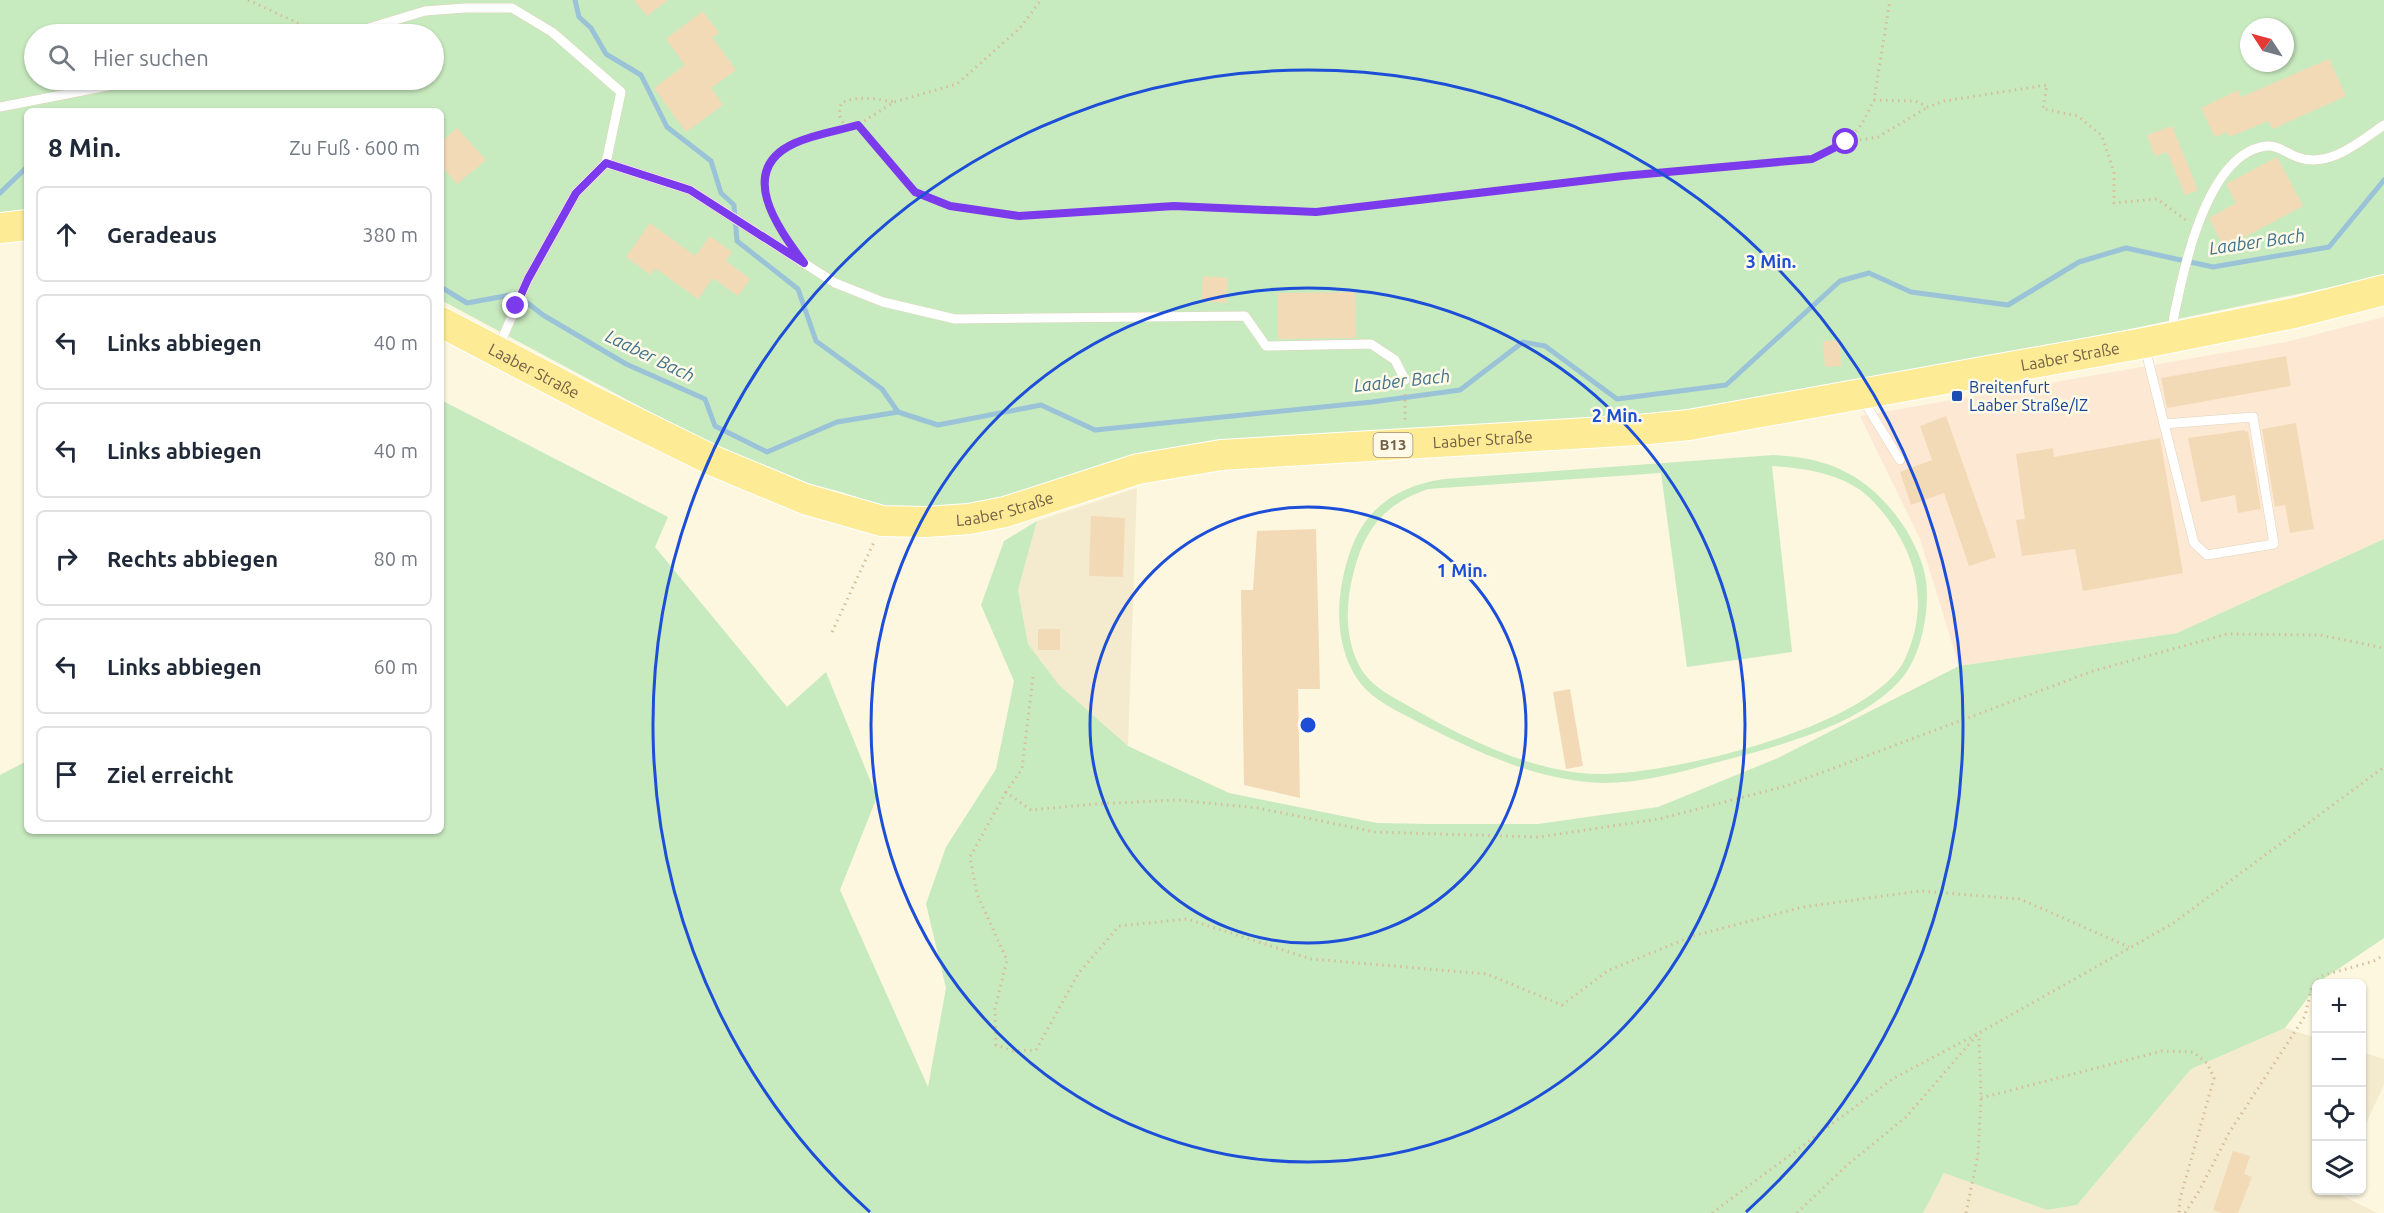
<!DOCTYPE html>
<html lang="de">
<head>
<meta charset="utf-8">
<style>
	:root { --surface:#fff; --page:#f6f6f7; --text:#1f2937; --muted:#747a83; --line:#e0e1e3 }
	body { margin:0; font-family:Ubuntu,sans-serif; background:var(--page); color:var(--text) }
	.controls { position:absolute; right:18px; bottom:18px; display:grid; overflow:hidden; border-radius:9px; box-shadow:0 2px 4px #0004 }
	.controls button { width:54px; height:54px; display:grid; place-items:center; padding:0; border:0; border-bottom:2px solid var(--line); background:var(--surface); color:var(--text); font:30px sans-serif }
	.compass { position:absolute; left:2240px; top:18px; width:54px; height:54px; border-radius:50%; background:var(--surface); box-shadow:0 2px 4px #0004; rotate:306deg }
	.stop { position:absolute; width:18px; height:18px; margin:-14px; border:4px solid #7c3aed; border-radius:50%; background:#fff }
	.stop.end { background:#7c3aed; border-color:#fff; box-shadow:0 2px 6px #0008 }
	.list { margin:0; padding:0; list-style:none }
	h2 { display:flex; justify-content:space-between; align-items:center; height:78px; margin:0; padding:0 24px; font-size:26px }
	h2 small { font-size:20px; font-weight:400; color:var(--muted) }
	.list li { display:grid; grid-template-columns:39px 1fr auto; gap:18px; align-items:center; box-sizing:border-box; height:96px; margin:0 12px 12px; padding:0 12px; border:2px solid var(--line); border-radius:9px }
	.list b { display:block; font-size:22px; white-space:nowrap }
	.list em { font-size:20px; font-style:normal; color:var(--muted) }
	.icon { flex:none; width:33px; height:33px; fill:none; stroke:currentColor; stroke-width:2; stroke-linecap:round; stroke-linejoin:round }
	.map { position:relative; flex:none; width:2384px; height:1213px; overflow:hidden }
	.search { position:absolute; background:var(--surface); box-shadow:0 2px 4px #0004; left:24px; top:24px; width:420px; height:66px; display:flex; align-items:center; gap:15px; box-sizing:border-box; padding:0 21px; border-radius:33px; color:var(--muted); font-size:22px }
	.panel { position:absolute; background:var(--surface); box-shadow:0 2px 4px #0004; left:24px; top:108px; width:420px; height:726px; border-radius:9px }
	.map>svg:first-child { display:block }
</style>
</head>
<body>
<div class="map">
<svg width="2384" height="1213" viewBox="0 0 2384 1213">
	<rect width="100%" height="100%" fill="#fdf7e0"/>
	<!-- residential -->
	<g fill="#f4eace">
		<polygon points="1137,488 1128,746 1059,685 1028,644 1018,590 1037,521"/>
		<polygon points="2285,1028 2316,1038 2316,1190 2333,1191 2377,1213 1923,1213 1944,1173 2047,1210 2077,1205 2191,1069"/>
		<polygon points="2362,1052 2384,1059 2384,1085 2362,1132"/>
	</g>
	<!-- commercial -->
	<polygon fill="#fde8d3" points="2384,317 2384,539 2177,633 1959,666 1920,539 1860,416 2286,342"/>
	<!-- green -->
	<g fill="#c8eabf" fill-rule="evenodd">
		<path d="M0,0h2384v276l-407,85 -286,54 -258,19 -456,71 -90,2 -49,-16 -74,-18 -323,-173v-189h-414v104l-27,6zM2249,27h36v36h-36zM34,34h400v46h-400z"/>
		<polygon points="441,400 668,517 655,547 787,707 826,672 877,797 840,890 928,1087 946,988 926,904 946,847 996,769 1014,681 981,605 1004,541 1037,521 1018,590 1028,644 1059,685 1128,746 1229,793 1377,823 1430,824 1538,824 1658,807 1778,758 1959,666 2177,633 2384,539 2384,938 2316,984 2316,987 2285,1028 2191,1069 2077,1205 2047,1210 1944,1173 1923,1213 0,1213 0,775 27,761 27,831 441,831"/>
		<path d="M1773,455c59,2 99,23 132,73 12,20 22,42 22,66 0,28 -7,61 -24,83 -39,48 -128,70 -185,85 -37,10 -76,21 -115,21 -64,-2 -127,-31 -183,-60 -22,-12 -47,-22 -62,-43 -25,-37 -22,-85 -9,-125 15,-47 48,-69 95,-76zM1772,466c28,2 55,5 80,19 15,8 25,20 36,34 31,42 40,90 17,140 -32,68 -236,116 -307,115 -64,-1 -132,-35 -186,-66 -17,-10 -37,-19 -49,-36 -19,-30 -18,-68 -9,-101 11,-43 31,-67 74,-82l233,-16 26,194 105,-15z"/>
	</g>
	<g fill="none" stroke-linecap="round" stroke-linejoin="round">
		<!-- stream -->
		<g stroke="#9ac3d8" stroke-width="5">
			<polyline points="575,0 579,17 591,28 606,54 641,75 667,127 711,161 721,193 734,205 737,241 798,289 816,341 882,389 898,412"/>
			<polyline points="0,193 27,167"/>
			<polyline points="441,287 467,303 516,294 543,315 626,364 705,399 715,426 767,452 837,422 898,412 938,425 1041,405 1095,430 1372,402 1460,390 1523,342 1545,346 1617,399 1726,385 1840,281 1869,273 1911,292 2008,305 2079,262 2126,248 2213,267 2329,247 2384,180"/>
		</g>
	</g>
	<!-- building -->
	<g fill="#f3dab7">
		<polygon points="634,0 668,0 647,16"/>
		<polygon points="703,11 719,33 712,37 736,70 711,88 723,105 686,132 654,88 685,65 666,39"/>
		<polygon points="2329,59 2346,96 2273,129 2268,121 2229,137 2227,132 2215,137 2201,108 2238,90 2241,97"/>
		<polygon points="2172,126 2198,190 2185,195 2167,152 2155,156 2147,135"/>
		<polygon points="457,128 486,160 457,184 441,165 441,142"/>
		<polygon points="2277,157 2303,206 2224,248 2209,218 2236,203 2226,184"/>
		<polygon points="650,223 695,256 710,236 732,252 726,261 750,279 738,296 713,278 698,299 655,268 651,275 626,257"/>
		<polygon points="1203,276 1228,278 1226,303 1201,301"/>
		<polygon points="1355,292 1356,338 1278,339 1278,293"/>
		<polygon points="1840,340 1841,366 1825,367 1823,341"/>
		<polygon points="2286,356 2291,386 2167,408 2161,378"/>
		<polygon points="1946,416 1996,557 1969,566 1944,493 1911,505 1900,472 1932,460 1920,426"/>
		<polygon points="2296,423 2314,529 2290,533 2285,505 2275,507 2262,429"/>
		<polygon points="2245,430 2245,432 2248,431 2261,509 2238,513 2235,495 2201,502 2188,438"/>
		<polygon points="2160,438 2183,573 2083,591 2075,549 2022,556 2016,520 2025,519 2016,454 2053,448 2054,457"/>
		<polygon points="1091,516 1125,518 1123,577 1089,576"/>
		<polygon points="1316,529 1320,689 1298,689 1300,798 1244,785 1241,590 1253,590 1257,531"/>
		<rect x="1038" y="629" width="22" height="21"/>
		<polygon points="1570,689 1583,766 1566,769 1553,692"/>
		<polygon points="2233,1151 2250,1156 2244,1174 2252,1177 2238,1213 2222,1213 2213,1210"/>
	</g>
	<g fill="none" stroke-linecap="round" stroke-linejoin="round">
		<!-- service casing -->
		<g stroke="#e1d4bc" stroke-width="10">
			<g id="service">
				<polyline points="349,34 425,11 465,8 512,8 552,32 621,92 606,163 576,193 528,279 499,346"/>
				<polyline points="0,107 138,80"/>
				<polyline points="606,163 690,190 835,283 883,302 955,319 1245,316 1266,346 1371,344 1395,360 1405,380"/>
				<path d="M2171,332c9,-49 33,-180 96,-186 11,-1 21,8 30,11 32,12 62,-15 87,-32"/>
				<polyline points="2145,348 2194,543 2207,555 2274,544 2253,417 2164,424"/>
				<polyline points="1867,398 1868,408 1900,460"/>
			</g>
		</g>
		<!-- primary casing -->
		<g stroke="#fff" stroke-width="32">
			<g id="primary">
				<polyline points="0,228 27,225"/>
				<path id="s1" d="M441,322l153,80 122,60 89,37 77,22 44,1 43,-3 36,-7 133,-43 83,-14 417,-25 51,-5 455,-82 150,-30 90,-23"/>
			</g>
		</g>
		<!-- path -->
		<g stroke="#d7be9b" stroke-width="3" stroke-dasharray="1.5 4.5" stroke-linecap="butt">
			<polyline points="248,0 322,34"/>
			<polyline points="1874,100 1915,101 1928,107 1944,101 2047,85 2043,109 2078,116 2102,136 2114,172 2114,203 2157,199 2186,220"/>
			<polyline points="858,125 915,192 950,206 1019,216 1174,206 1316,212 1622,176 1812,159 1846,142 1862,124 1874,100 1890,0"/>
			<path d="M846,128l-7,-13 2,-12c18,-8 34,-4 53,-1"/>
			<polyline points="1848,142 1878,137 1928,107"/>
			<polyline points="781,233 767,203 764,175 775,156 794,143 858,125 894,102 957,84 1020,28 1041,0"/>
			<polyline points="1405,394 1405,420"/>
			<polyline points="832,632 874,542"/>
			<polyline points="1033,677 1022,769 1006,792 1031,810 1095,804 1177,800 1258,808 1375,832 1539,837 1659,819 1786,786 2093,671 2227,634 2320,635 2384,648"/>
			<polyline points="1006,792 970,857 977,894 1007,960 995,1009 996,1045 1013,1051 1036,1050 1078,974 1119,926 1187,919 1311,959 1487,974 1562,1005 1609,970 1693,936 1803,907 1920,891 2020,899 2129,947"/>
			<polyline points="1981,1098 2162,1051 2193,1052 2207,1063 2214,1078 2180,1199 2179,1213"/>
			<polyline points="1712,1213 1894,1078 1979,1033 2172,924 2384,767"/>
			<polyline points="1797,1213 1846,1166 1906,1117 1978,1034"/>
			<polyline points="1966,1213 1978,1155 1981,1098 1979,1035"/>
			<polyline points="2185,1213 2198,1193 2229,1133 2305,1016 2312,986 2321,976 2374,961 2384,955"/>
		</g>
		<!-- service -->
		<use href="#service" stroke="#fff" stroke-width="9"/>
		<!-- primary -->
		<use href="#primary" stroke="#fdeb96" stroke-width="30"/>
	</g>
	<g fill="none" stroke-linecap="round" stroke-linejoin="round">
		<!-- route -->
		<path stroke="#7c3aed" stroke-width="8" d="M516,306l12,-27 48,-86 30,-30 84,27 114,73c-26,-35 -69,-93 -9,-120 20,-9 42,-12 63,-18l57,67 35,14 69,10 155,-10 142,6 307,-36 189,-17 34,-17"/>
	</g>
	<!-- distance rings -->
	<g fill="none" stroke="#1d4ed8" stroke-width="3">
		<circle cx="1308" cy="725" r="218"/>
		<circle cx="1308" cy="725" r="437"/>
		<path d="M870 1212A655 655 0 1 1 1746 1212"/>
	</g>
	<!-- markers -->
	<rect fill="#1a4fb4" stroke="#fffae7" stroke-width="2" x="1951" y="390" width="12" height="12" rx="3"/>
	<g text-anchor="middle" stroke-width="5" stroke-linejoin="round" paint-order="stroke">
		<!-- shield labels -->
		<rect fill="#fffae7" stroke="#9e8e77" stroke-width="1.5" x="1373.5" y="433" width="39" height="24" rx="4.5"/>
		<g font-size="15" font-weight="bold" fill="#746047">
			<text x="1393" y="450">B13</text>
		</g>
		<!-- street labels -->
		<g font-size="16" fill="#746047" stroke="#fffae7">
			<text dy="6" stroke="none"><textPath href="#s1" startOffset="1689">Laaber Straße</textPath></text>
			<text dy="6" stroke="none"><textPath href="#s1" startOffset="105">Laaber Straße</textPath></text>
			<text dy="6" stroke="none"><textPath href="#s1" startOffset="1095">Laaber Straße</textPath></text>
			<text dy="6" stroke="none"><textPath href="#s1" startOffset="609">Laaber Straße</textPath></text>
		</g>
		<!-- transit labels -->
		<g font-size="16" fill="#164399" stroke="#fffae7" text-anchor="start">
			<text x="1969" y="393">Breitenfurt<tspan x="1969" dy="18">Laaber Straße/IZ</tspan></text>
		</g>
		<!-- water labels -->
		<g font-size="18" font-style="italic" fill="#42748f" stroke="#fffae7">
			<text transform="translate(2257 242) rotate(-8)" y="6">Laaber Bach</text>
			<text transform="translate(650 356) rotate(26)" y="6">Laaber Bach</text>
			<text transform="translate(1402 381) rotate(-6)" y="6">Laaber Bach</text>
		</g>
	</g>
	<circle cx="1308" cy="725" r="9" fill="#1d4ed8" stroke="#fffae7" stroke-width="3"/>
	<g font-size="18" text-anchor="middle" font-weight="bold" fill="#1d4ed8" stroke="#fffae7" stroke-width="5" stroke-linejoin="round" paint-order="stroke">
		<text x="1771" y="268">3 Min.</text>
		<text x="1617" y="422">2 Min.</text>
		<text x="1462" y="577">1 Min.</text>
	</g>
</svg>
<div class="controls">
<button>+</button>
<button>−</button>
<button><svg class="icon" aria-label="locate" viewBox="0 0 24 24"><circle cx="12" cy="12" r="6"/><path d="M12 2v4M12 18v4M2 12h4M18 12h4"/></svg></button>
<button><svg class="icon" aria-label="layers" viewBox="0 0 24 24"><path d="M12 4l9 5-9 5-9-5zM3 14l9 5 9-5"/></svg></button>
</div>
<svg class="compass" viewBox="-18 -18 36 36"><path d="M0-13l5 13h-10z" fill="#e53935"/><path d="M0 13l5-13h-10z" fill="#747a83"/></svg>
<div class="stop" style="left:1846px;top:142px"></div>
<div class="stop end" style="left:516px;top:306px"></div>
<div class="search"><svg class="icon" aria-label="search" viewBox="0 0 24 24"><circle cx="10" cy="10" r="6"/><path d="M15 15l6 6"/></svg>Hier suchen</div>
<section class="panel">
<h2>8 Min.<small>Zu Fuß · 600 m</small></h2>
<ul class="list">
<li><svg class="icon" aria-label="ahead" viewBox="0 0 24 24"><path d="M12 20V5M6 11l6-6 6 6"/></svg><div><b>Geradeaus</b></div><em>380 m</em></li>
<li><svg class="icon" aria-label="left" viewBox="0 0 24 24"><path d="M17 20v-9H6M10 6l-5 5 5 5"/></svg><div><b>Links abbiegen</b></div><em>40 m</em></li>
<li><svg class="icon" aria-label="left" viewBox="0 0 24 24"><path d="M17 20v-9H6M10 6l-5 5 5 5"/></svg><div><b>Links abbiegen</b></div><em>40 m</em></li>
<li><svg class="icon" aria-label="right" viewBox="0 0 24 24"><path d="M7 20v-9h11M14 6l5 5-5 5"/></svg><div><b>Rechts abbiegen</b></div><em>80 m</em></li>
<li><svg class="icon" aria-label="left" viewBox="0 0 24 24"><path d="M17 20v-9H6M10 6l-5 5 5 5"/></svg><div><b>Links abbiegen</b></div><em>60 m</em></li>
<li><svg class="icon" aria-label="arrive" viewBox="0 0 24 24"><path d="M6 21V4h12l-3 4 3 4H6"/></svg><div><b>Ziel erreicht</b></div></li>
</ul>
</section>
</div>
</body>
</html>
